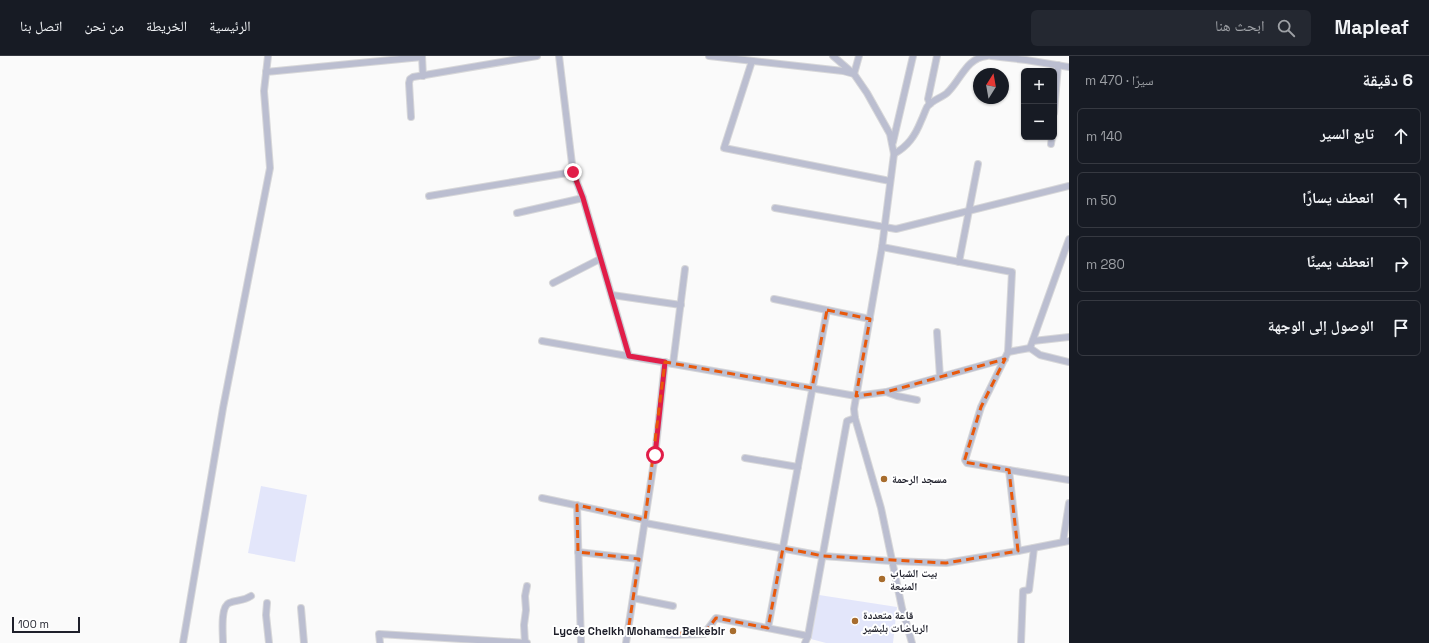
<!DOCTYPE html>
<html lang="ar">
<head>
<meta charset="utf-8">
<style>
	:root { --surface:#171b24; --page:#242831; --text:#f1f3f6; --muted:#9ea1a6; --line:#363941 }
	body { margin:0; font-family:"Space Grotesk","Noto Naskh Arabic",sans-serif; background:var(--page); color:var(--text); direction:rtl }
	.controls { position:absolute; right:12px; top:12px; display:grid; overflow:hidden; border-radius:6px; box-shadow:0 1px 3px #0004 }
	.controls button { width:36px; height:36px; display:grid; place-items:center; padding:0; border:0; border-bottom:1px solid var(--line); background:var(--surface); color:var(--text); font:20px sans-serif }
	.compass { position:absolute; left:973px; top:12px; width:36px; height:36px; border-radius:50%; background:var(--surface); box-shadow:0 1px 3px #0004; rotate:11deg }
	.scale { position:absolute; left:12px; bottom:10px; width:68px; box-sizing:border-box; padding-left:4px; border:2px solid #1e1f2a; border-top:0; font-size:11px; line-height:14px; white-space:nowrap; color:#1e1f2a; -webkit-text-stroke:3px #fff; paint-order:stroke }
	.stop { position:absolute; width:12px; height:12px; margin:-9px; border:3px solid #e11d48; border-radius:50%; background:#fff }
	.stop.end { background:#e11d48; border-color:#fff; box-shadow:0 1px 4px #0008 }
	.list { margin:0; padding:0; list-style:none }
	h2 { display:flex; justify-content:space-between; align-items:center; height:52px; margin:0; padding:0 16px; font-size:17px }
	h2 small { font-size:13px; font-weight:400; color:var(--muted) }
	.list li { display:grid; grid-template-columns:26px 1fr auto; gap:12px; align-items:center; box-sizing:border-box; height:56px; margin:0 8px 8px; padding:0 8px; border:1px solid var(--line); border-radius:6px }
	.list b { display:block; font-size:15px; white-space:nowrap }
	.list em { font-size:13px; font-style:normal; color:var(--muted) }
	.icon { flex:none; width:22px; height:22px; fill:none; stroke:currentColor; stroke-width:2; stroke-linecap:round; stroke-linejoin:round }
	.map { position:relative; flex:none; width:1069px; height:587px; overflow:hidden; direction:ltr }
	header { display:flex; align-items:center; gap:24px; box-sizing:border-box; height:56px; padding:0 20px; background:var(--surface); border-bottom:1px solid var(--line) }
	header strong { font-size:19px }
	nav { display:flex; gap:22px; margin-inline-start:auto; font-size:14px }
	.search { width:280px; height:36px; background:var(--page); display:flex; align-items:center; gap:10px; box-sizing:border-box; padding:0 14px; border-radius:6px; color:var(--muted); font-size:15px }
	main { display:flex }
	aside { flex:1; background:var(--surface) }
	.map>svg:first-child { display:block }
</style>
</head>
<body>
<header>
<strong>Mapleaf</strong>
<div class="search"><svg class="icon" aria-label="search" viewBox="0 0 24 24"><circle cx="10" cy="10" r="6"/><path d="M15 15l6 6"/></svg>ابحث هنا</div>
<nav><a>الرئيسية</a><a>الخريطة</a><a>من نحن</a><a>اتصل بنا</a></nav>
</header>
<main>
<aside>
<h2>6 دقيقة<small>سيرًا · 470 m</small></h2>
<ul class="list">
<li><svg class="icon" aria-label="ahead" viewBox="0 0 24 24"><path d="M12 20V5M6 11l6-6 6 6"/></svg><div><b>تابع السير</b></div><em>140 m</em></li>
<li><svg class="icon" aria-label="left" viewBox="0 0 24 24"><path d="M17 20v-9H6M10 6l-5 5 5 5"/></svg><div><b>انعطف يسارًا</b></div><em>50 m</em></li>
<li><svg class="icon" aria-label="right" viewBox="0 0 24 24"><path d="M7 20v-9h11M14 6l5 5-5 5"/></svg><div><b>انعطف يمينًا</b></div><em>280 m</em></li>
<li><svg class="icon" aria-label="arrive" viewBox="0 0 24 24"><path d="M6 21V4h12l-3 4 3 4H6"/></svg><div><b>الوصول إلى الوجهة</b></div></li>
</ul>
</aside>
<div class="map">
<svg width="1069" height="587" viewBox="0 0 1069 587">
	<rect width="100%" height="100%" fill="#fafafa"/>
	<!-- green -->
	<g fill="#e3e6fa">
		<polygon points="261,430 307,439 295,506 248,497"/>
		<polygon points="819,539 897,551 893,587 826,587 811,583"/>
	</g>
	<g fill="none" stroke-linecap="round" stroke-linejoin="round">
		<!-- minor casing -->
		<g stroke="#d7d7d9" stroke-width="8">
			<g id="minor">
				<polyline points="422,0 423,20"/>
				<polyline points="559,0 573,116 583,142 629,300"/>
				<polyline points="709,0 843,15 854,18 859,0"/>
				<polyline points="833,0 854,18 867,37 890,78 894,98 882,191 854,353 855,362 881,452 902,552 912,587"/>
				<polyline points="991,0 1026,4 1069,11"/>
				<polyline points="752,5 724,92 890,125"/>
				<polyline points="266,16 422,1"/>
				<polyline points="930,48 928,43 937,0"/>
				<polyline points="1054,57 1058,9"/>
				<polyline points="411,61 409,27 410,23 413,21 537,0"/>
				<polyline points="893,86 913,0"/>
				<polyline points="1051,88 1052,81"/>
				<path d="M894,98c14,-8 21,-18 27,-33 2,-4 4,-10 6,-14 5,-7 14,-9 20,-14 14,-13 19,-35 40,-37"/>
				<polyline points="429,140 573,116"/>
				<polyline points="775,152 896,173 1069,130"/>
				<polyline points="517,157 583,142"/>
				<polyline points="882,191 1012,216 1008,296 981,351 965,404 967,407 1069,424"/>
				<polyline points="959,206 978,108"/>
				<polyline points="553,227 600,203"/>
				<polyline points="612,239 681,249"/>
				<polyline points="774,243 870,263"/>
				<polyline points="937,276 940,321"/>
				<polyline points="542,285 856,340 886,336 1005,303"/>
				<polyline points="1033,285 1069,281"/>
				<polyline points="1030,292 1069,183"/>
				<polyline points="1008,296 1030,292 1040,299 1069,306"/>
				<polyline points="673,308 685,213"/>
				<polyline points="886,336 897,340 917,344"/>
				<polyline points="745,402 798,411"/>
				<polyline points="1009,414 1018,495"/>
				<polyline points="542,442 645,464"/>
				<polyline points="577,449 581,587"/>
				<polyline points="645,467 823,500 891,505 946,507 1018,495 1069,485"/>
				<polyline points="1063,486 1069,447"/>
				<polyline points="578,496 639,503"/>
				<polyline points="633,542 673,550"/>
				<polyline points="267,547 266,559 269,587"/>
				<polyline points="301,552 304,587"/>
				<polyline points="768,572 827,254"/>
				<polyline points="628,576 641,575 671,579 704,578 716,562 808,580"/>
				<polyline points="183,587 223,352 270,112 264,35 268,0"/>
				<path d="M223,587c0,-9 -3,-36 6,-40 8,-4 13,-1 22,-7"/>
				<polyline points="380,587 379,578 527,587"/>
				<polyline points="525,587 524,569 526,554 525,540 527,530"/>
				<polyline points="626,587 655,399 665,306"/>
				<polyline points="805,587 808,580 847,365 855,362"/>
				<polyline points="1021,587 1023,535 1029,534 1034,492"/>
			</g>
		</g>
		<!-- minor -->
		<use href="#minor" stroke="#bbbed0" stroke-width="6"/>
	</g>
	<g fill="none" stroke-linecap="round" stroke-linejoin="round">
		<!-- route -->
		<polyline stroke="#e11d48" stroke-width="5" points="573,116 583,142 629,300 665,306 655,399"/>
	</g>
	<!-- marked area -->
	<path fill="none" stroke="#e8590c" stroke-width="3" stroke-dasharray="8 5" stroke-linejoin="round" d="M827,254l43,9 -14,77 30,-4 119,-33 -24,48 -17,55 45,8 9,81 -72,12 -123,-7 -40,-8 -15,80 -52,-10 -12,16 -76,-2 11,-73 -61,-7 -1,-47 68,15 20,-158 147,26z"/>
	<!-- markers -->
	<g fill="#a76c2d" stroke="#fff" stroke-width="1.5">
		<circle cx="884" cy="423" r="4"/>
		<circle cx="882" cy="523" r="4"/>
		<circle cx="855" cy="565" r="4"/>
		<circle cx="733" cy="575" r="4"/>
	</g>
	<g text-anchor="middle" stroke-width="4" stroke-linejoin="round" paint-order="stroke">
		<!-- poi labels -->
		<g font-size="11" font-weight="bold" fill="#1e1f2a" stroke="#fff" text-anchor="start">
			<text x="892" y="427">مسجد الرحمة</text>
			<text x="890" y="521">بيت الشباب<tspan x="890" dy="13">المنيعة</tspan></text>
			<text x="863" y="563">قاعة متعددة<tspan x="863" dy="13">الرياضات بلبشير</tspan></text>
			<text x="725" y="579" text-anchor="end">Lycée Cheikh Mohamed Belkebir</text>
		</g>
	</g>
</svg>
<div class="controls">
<button>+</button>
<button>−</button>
</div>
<svg class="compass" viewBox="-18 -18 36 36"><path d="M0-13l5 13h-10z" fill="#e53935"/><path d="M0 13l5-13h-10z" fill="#9ea1a6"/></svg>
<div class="scale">100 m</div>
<div class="stop" style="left:655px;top:399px"></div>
<div class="stop end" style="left:573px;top:116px"></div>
</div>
</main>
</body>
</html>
